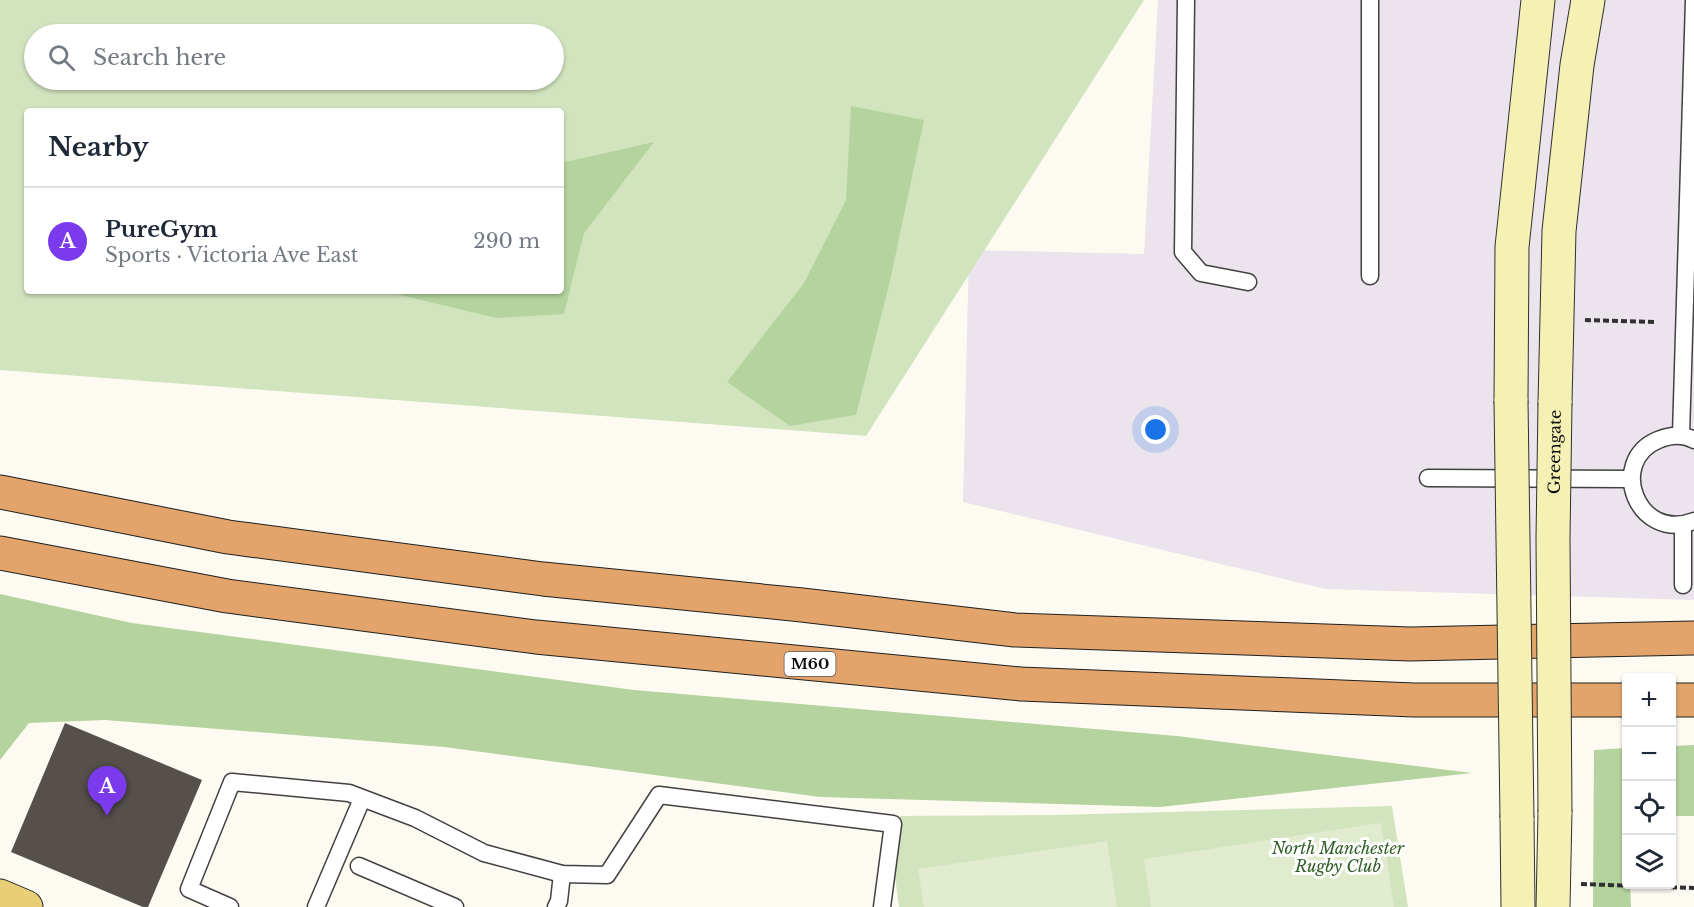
<!DOCTYPE html>
<html lang="en">
<head>
<meta charset="utf-8">
<style>
	:root { --surface:#fff; --page:#f2f2f3; --text:#1f2937; --muted:#747a83; --line:#e0e1e3; --accent:#7c3aed }
	body { margin:0; font-family:"Libre Baskerville",serif; background:var(--page); color:var(--text) }
	.controls { position:absolute; right:18px; bottom:18px; display:grid; overflow:hidden; border-radius:6px; box-shadow:0 2px 4px #0004 }
	.controls button { width:54px; height:54px; display:grid; place-items:center; padding:0; border:0; border-bottom:2px solid var(--line); background:var(--surface); color:var(--text); font:30px sans-serif }
	.you { position:absolute; left:1156px; top:430px; width:21px; height:21px; margin:-15px; border:4px solid #fff; border-radius:50%; background:#1a73e8; box-shadow:0 0 0 9px #1a73e833 }
	.badge { display:grid; place-items:center; width:39px; height:39px; border-radius:50%; background:var(--accent); color:#fff; font-size:20px; font-weight:700 }
	.pin { position:absolute; translate:-50% -50px; filter:drop-shadow(0 2px 3px #0008) }
	.pin::after { content:''; position:absolute; top:32px; width:21px; height:18px; background:inherit; clip-path:polygon(0 0,100% 0,50% 100%) }
	.list { margin:0; padding:0; list-style:none }
	h2 { display:flex; justify-content:space-between; align-items:center; height:78px; margin:0; padding:0 24px; font-size:26px }
	h2 small { font-size:20px; font-weight:400; color:var(--muted) }
	.list li { display:grid; grid-template-columns:39px 1fr auto; gap:18px; align-items:center; box-sizing:border-box; height:108px; padding:0 24px; border-top:2px solid var(--line) }
	.list b { display:block; font-size:22px; white-space:nowrap }
	.list p { margin:0; font-size:20px; white-space:nowrap; color:var(--muted) }
	.list em { font-size:20px; font-style:normal; color:var(--muted) }
	.icon { flex:none; width:33px; height:33px; fill:none; stroke:currentColor; stroke-width:2; stroke-linecap:round; stroke-linejoin:round }
	.map { position:relative; flex:none; width:1694px; height:907px; overflow:hidden }
	.search { position:absolute; background:var(--surface); box-shadow:0 2px 4px #0004; left:24px; top:24px; width:540px; height:66px; display:flex; align-items:center; gap:15px; box-sizing:border-box; padding:0 21px; border-radius:33px; color:var(--muted); font-size:22px }
	.panel { position:absolute; background:var(--surface); box-shadow:0 2px 4px #0004; left:24px; top:108px; width:540px; height:186px; border-radius:6px }
	.map>svg:first-child { display:block }
</style>
</head>
<body>
<div class="map">
<svg width="1694" height="907" viewBox="0 0 1694 907">
	<rect width="100%" height="100%" fill="#fdfbf1"/>
	<!-- industrial -->
	<polygon fill="#ebe4ec" points="1158,0 1694,0 1694,600 1325,589 963,502 969,250 1144,254"/>
	<!-- green -->
	<g fill="#d1e4be" fill-rule="evenodd">
		<path d="M0,0h1144l-278,436 -866,-66zM34,34h520v46h-520zM27,111h534v180h-534z"/>
		<polygon points="1392,806 1408,907 899,907 887,816 1057,815"/>
	</g>
	<!-- forest -->
	<g fill="#b5d39f">
		<polygon points="851,106 924,120 890,281 856,415 790,426 727,382 804,283 846,200"/>
		<polygon points="654,142 584,233 564,314 496,318 384,291 561,291 561,163"/>
		<polygon points="0,594 132,623 634,690 1177,736 1472,773 1160,807 820,797 444,747 105,720 29,723 0,760"/>
		<polygon points="1694,745 1694,816 1672,816 1672,746"/>
		<polygon points="1626,748 1626,884 1630,885 1631,907 1593,907 1594,750"/>
	</g>
	<!-- pitch -->
	<g fill="#e1eccf">
		<polygon points="1381,823 1394,907 1151,907 1144,859"/>
		<polygon points="1107,841 1117,907 924,907 918,869"/>
	</g>
	<!-- building -->
	<polygon fill="#55504c" points="65,723 202,780 148,907 143,907 11,852"/>
	<g fill="none" stroke-linecap="round" stroke-linejoin="round">
		<!-- service casing -->
		<g stroke="#414141" stroke-width="19">
			<g id="service">
				<polyline points="1186,0 1183,252 1201,273 1248,282"/>
				<polyline points="1370,276 1370,0"/>
				<polyline points="1681,435 1694,0"/>
				<path d="M1694,440c-11,-6 -24,-5 -36,0 -51,21 -21,103 36,81"/>
				<polyline points="1428,478 1631,479"/>
				<polyline points="1683,585 1683,525"/>
				<polyline points="359,866 455,907"/>
				<polyline points="230,907 189,889 232,782 349,793 415,818 484,853 562,874 607,875 659,795 893,824 882,907"/>
				<polyline points="316,907 362,799"/>
				<polyline points="556,907 559,901 562,874"/>
			</g>
		</g>
		<!-- secondary casing -->
		<g stroke="#303030" stroke-width="35">
			<g id="secondary">
				<polyline points="1511,401 1512,247 1538,0"/>
				<polyline points="1555,403 1559,231 1577,65 1588,0"/>
				<polyline points="1517,818 1518,907"/>
				<polyline points="1553,907 1555,812"/>
			</g>
		</g>
		<!-- primary casing -->
		<g stroke="#1f1f1f" stroke-width="35">
			<polyline id="primary" points="0,896 26,907"/>
		</g>
		<!-- motorway casing -->
		<g stroke="#1f1f1f" stroke-width="35">
			<g id="motorway">
				<polyline points="0,492 228,537 543,579 802,605 1015,630 1410,644 1694,638"/>
				<polyline points="0,553 227,596 536,637 1021,684 1414,700 1626,700"/>
				<polyline points="1672,700 1694,700"/>
			</g>
		</g>
		<!-- path -->
		<g stroke="#303030" stroke-width="4" stroke-dasharray="6 3" stroke-linecap="butt">
			<polyline points="1585,320 1657,322"/>
			<polyline points="1581,884 1694,888"/>
		</g>
		<!-- service -->
		<use href="#service" stroke="#fff" stroke-width="16"/>
		<!-- secondary -->
		<use href="#secondary" stroke="#f5f0b4" stroke-width="33"/>
		<!-- primary -->
		<use href="#primary" stroke="#e8cf77" stroke-width="33"/>
		<!-- motorway -->
		<use href="#motorway" stroke="#e2a46a" stroke-width="33"/>
		<!-- secondary-bridge casing -->
		<g stroke="#303030" stroke-width="35" stroke-linecap="butt">
			<g id="secondary-bridge">
				<polyline points="1511,401 1517,818"/>
				<path id="s1" d="M1555,812l-2,-273 2,-136"/>
			</g>
		</g>
		<!-- secondary-bridge -->
		<use href="#secondary-bridge" stroke="#f5f0b4" stroke-width="33"/>
	</g>
	<g text-anchor="middle" stroke-width="6" stroke-linejoin="round" paint-order="stroke">
		<!-- shield labels -->
		<rect fill="#fff" stroke="#565656" stroke-width="1.5" x="784.5" y="652" width="51" height="24" rx="4.5"/>
		<g font-size="15" font-weight="bold" fill="#0e0e0e">
			<text x="810" y="669">M60</text>
		</g>
		<!-- street labels -->
		<g font-size="16" fill="#0e0e0e" stroke="#fff">
			<text dy="6" stroke="none"><textPath href="#s1" startOffset="360">Greengate</textPath></text>
		</g>
		<!-- park labels -->
		<g font-size="16" font-style="italic" fill="#305e26" stroke="#fff">
			<text x="1338" y="854">North Manchester<tspan x="1338" dy="18">Rugby Club</tspan></text>
		</g>
	</g>
</svg>
<div class="controls">
<button>+</button>
<button>−</button>
<button><svg class="icon" aria-label="locate" viewBox="0 0 24 24"><circle cx="12" cy="12" r="6"/><path d="M12 2v4M12 18v4M2 12h4M18 12h4"/></svg></button>
<button><svg class="icon" aria-label="layers" viewBox="0 0 24 24"><path d="M12 4l9 5-9 5-9-5zM3 14l9 5 9-5"/></svg></button>
</div>
<div class="you"></div>
<div class="pin badge" style="left:107px;top:816px">A</div>
<div class="search"><svg class="icon" aria-label="search" viewBox="0 0 24 24"><circle cx="10" cy="10" r="6"/><path d="M15 15l6 6"/></svg>Search here</div>
<section class="panel">
<h2>Nearby<small></small></h2>
<ul class="list">
<li><span class="badge">A</span><div><b>PureGym</b><p>Sports · Victoria Ave East</p></div><em>290 m</em></li>
</ul>
</section>
</div>
</body>
</html>
